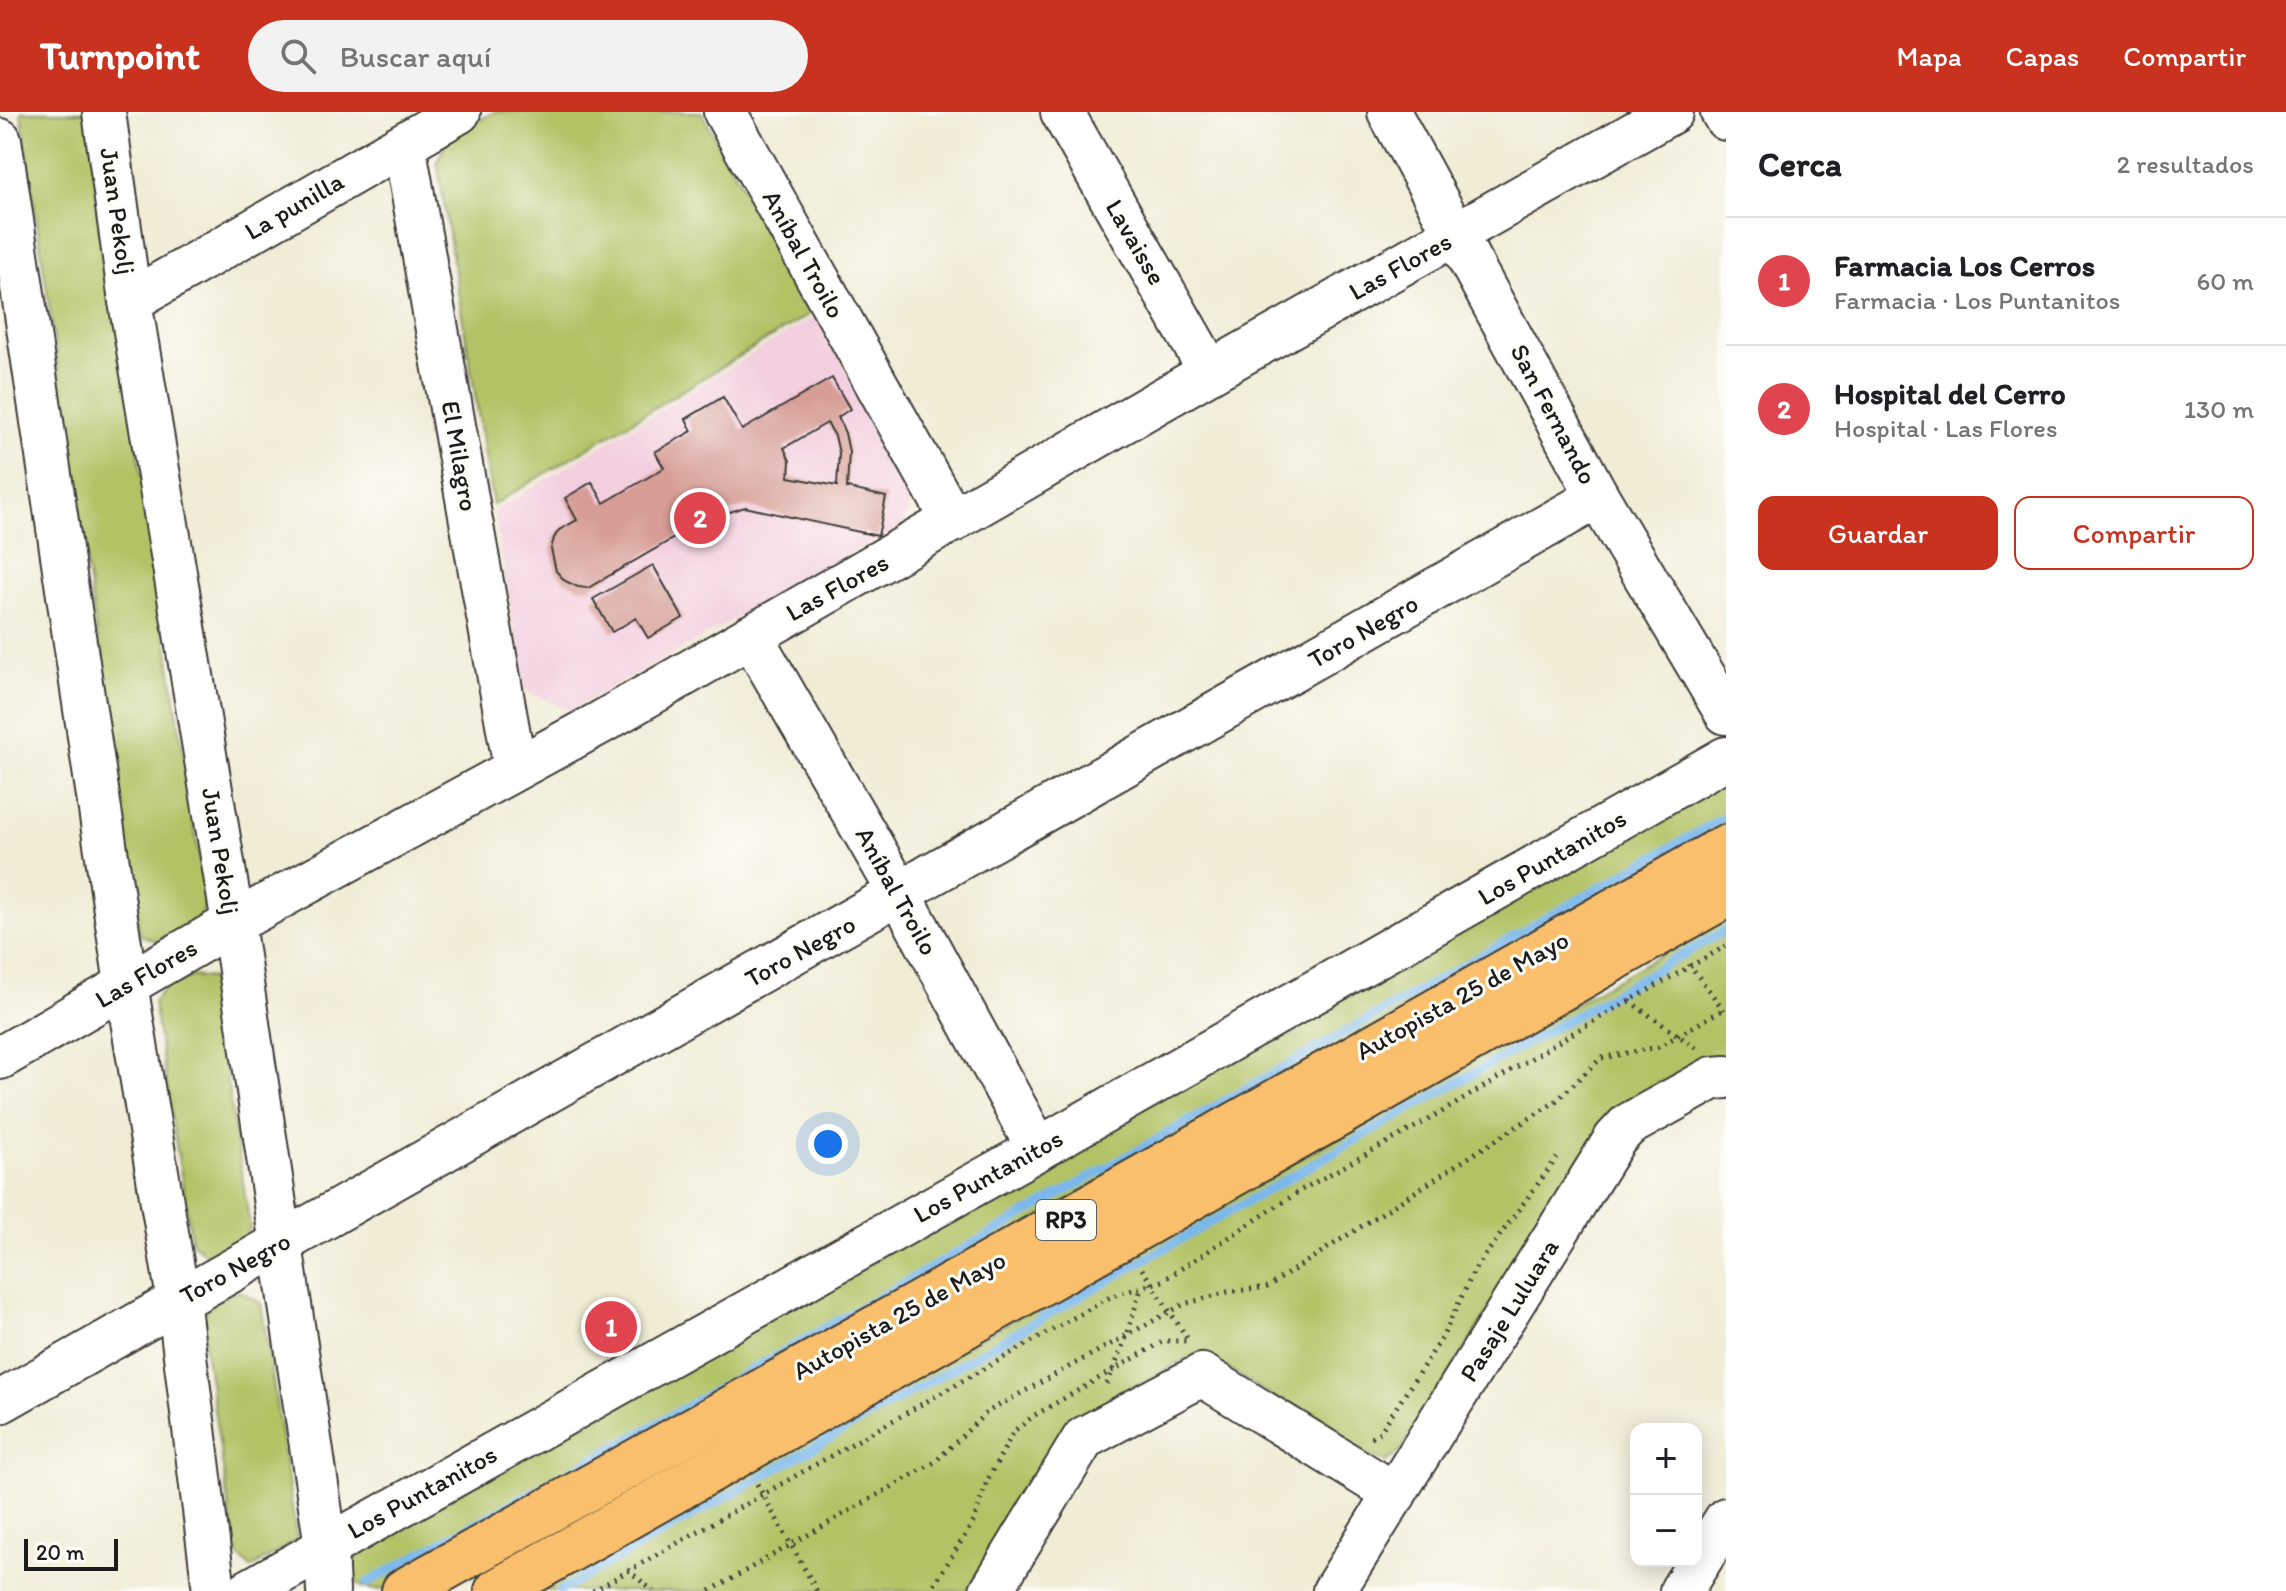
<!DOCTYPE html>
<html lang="es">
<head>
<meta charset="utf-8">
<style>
	:root { --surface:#fff; --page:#f2f2f2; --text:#202124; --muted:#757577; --line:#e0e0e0; --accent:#c8321e }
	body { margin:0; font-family:Itim,sans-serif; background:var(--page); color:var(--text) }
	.controls { position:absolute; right:24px; bottom:24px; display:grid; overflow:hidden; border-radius:16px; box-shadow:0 4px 20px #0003 }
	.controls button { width:72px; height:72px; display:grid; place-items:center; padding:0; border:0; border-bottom:2px solid var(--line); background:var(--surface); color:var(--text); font:40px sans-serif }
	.scale { position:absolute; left:24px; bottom:20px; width:94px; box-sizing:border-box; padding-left:8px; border:4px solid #1c1c1c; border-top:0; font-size:22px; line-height:28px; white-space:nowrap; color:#1c1c1c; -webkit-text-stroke:6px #fdfcf7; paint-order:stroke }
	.you { position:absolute; left:828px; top:1032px; width:28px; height:28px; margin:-20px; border:6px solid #fff; border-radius:50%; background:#1a73e8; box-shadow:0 0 0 12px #1a73e833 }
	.badge { display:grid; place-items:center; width:52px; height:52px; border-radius:50%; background:var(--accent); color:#fff; font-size:26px; font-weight:700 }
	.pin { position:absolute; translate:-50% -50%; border:4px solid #fff; box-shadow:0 2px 8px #0006 }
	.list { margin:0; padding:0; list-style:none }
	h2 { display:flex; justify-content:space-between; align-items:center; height:104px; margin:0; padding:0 32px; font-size:34px }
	h2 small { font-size:26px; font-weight:400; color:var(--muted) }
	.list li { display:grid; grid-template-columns:52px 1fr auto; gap:24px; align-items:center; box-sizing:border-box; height:128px; padding:0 32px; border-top:2px solid var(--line) }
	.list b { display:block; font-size:30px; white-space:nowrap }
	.list p { margin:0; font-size:26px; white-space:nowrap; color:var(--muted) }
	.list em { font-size:26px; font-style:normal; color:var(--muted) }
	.actions { display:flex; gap:16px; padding:24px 32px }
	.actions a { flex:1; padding:18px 0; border:2px solid var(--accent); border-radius:16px; text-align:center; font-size:28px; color:var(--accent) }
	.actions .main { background:var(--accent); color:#fff }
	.icon { flex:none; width:44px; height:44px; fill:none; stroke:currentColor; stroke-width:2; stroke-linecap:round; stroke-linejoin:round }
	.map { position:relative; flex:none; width:1726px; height:1479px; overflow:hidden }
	header { display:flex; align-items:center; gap:48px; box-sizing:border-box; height:112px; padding:0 40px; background:var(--accent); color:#fff }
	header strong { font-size:38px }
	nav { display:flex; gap:44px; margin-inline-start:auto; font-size:28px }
	.search { width:560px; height:72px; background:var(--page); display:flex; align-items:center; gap:20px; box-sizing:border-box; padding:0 28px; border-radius:44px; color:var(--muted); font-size:30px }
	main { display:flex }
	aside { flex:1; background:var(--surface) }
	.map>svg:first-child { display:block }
</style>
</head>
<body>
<header>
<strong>Turnpoint</strong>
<div class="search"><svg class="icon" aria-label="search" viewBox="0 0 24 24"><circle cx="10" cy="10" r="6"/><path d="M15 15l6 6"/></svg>Buscar aquí</div>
<nav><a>Mapa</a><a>Capas</a><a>Compartir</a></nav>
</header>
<main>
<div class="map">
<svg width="1726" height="1479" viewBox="0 0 1726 1479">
	<rect width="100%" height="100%" fill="#fdfcf7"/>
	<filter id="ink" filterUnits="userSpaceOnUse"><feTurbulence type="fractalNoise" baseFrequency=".0125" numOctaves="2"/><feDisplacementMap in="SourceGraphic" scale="16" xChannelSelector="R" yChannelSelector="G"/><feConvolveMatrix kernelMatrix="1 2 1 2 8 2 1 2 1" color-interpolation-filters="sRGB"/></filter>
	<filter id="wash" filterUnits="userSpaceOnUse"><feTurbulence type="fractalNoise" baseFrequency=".006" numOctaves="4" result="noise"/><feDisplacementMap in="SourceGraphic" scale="32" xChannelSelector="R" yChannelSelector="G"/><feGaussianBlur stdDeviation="1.8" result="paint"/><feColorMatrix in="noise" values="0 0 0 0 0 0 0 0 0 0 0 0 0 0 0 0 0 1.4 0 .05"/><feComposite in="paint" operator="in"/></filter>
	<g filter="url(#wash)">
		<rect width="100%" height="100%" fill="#f0ecd6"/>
		<!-- built -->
		<polygon fill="#f3cfdf" points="816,203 915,379 902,414 571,599 524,578 494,399"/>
		<!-- green -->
		<g fill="#b2c265" stroke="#676f40" stroke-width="2">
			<polygon points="21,0 87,0 206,792 196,813 165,832 140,823"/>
			<polygon points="494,0 701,0 813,200 493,393 437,50 448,26"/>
			<path d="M1726,663v52l-1341,762c-15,2 -34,-1 -32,-21 1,-11 12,-19 19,-26z"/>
			<polygon points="1726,806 1726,949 1605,1013 1401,1339 1386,1350 1366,1343 1209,1245 1195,1242 1071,1311 966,1479 532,1479"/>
			<polygon points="193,864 211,866 250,1115 239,1134 210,1145 192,1131 153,889 168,873"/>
			<path d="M240,1179l21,12 36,237 -46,28 -15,-15 -35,-230c10,-23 14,-27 39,-32z"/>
		</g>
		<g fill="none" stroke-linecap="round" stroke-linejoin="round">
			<!-- stream -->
			<g stroke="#79b7ec" stroke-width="9">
				<polyline points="367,1471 626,1329 1726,704"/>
				<polyline points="560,1479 1726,818"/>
			</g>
		</g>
		<g id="blocks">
			<!-- building -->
			<g fill="#d79d96" fill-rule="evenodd">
				<path d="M832,266l18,31 -12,8 7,16 4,19 -2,36 39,9 -8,39 -133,-29 -40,13 -117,68 -10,-1 -13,-6 -9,-10 -5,-22 3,-11 5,-8 18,-10 -12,-22 27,-16 12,21 60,-35 -9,-16 37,-21 -6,-12 37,-22 19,33zM827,311l8,13 4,17 -2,33 -48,-9 1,-16 -6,-13z"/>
				<polygon points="653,453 683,506 648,526 636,506 612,520 593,487"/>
			</g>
		</g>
	</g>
	<g filter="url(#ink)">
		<use href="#blocks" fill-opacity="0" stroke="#3c3b38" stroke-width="2"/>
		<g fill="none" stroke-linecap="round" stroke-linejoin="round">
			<!-- minor casing -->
			<g stroke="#3c3b38" stroke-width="46">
				<g id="minor">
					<polyline points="104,0 130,189 233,811 326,1434 328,1479"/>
					<polyline points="725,0 953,409"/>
					<polyline points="1062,0 1210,260"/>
					<polyline points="1389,0 1598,385 1726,601"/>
					<polyline points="1722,0 1726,7"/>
					<polyline points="0,28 126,872 178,1187 214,1479"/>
					<polyline points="404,32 515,656"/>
					<polyline points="130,189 459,0"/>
					<polyline points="751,524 900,782 1038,1037"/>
					<polyline points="0,946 233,811 600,611 1210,260 1672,0"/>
					<polyline points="0,1290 1598,385"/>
					<polyline points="248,1479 1038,1037 1726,646"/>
					<polyline points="991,1479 1084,1326 1202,1263 1395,1382"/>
					<polyline points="1334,1479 1615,1027 1628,1013 1713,966 1726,965"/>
					<polyline points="1681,1479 1726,1407"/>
				</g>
			</g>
			<!-- major casing -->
			<g stroke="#3c3b38" stroke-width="48">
				<g id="major">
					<polyline points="404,1479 915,1194 1726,735"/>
					<polyline points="497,1479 1726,783"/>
				</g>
			</g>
			<!-- path -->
			<g stroke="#3c3b38" stroke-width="5" stroke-dasharray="2 6" stroke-linecap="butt">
				<polyline points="1689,852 1726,901"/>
				<polyline points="1629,889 1696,936"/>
				<polyline points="1142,1157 1189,1229"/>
				<polyline points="1107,1272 1124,1232 1141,1176"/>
				<polyline points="1371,1325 1380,1320 1442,1226 1475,1157 1557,1046"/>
				<polyline points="757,1372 817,1479"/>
				<polyline points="628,1458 653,1479"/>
				<polyline points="593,1479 1112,1184 1162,1169 1303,1077 1437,1003 1573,921 1726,834"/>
				<polyline points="710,1479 935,1350 987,1300 1056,1262 1184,1192 1228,1180 1267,1175 1555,990 1601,946 1658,935 1726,896"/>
				<polyline points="930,1479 974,1409 987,1369 1014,1319 1035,1303 1164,1229 1186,1229"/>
			</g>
			<!-- minor -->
			<use href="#minor" stroke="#fff" stroke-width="42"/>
			<!-- major -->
			<use href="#major" stroke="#f9bf6c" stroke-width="44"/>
		</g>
	</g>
	<g text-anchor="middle" stroke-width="6" stroke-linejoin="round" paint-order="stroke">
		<!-- shield labels -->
		<rect fill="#fdfcf7" stroke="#605f5e" stroke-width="2" x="1036" y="1088" width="60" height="40" rx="6"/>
		<g font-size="24" font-weight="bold" fill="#1c1c1c">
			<text x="1066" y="1116">RP3</text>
		</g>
		<!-- street labels -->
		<g font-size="26" fill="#1c1c1c" stroke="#fdfcf7">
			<text transform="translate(294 94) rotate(-30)" y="9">La punilla</text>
			<text transform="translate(118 99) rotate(82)" y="9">Juan Pekolj</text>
			<text transform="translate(1136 130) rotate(60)" y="9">Lavaisse</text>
			<text transform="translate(804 142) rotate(61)" y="9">Aníbal Troilo</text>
			<text transform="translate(1400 154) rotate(-29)" y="9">Las Flores</text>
			<text transform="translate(1554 302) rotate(62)" y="9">San Fernando</text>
			<text transform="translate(460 344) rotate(80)" y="9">El Milagro</text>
			<text transform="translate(837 475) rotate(-29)" y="9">Las Flores</text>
			<text transform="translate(1363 519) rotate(-30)" y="9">Toro Negro</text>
			<text transform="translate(221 739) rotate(81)" y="9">Juan Pekolj</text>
			<text transform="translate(1552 745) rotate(-30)" y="9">Los Puntanitos</text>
			<text transform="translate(897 779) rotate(61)" y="9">Aníbal Troilo</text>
			<text transform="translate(800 839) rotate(-29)" y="9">Toro Negro</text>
			<text transform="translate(146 861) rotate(-30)" y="9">Las Flores</text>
			<text transform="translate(1462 883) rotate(-29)" y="9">Autopista 25 de Mayo</text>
			<text transform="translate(988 1064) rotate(-29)" y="9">Los Puntanitos</text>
			<text transform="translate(235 1156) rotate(-29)" y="9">Toro Negro</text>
			<text transform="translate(1509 1198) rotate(-58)" y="9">Pasaje Luluara</text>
			<text transform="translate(899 1203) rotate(-29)" y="9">Autopista 25 de Mayo</text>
			<text transform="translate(422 1380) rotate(-29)" y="9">Los Puntanitos</text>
		</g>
	</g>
</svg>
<div class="controls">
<button>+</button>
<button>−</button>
</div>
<div class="scale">20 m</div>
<div class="you"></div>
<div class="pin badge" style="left:611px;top:1215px;background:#e0444e">1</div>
<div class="pin badge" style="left:700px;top:406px;background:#e0444e">2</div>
</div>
<aside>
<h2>Cerca<small>2 resultados</small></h2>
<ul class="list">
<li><span class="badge" style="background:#e0444e">1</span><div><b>Farmacia Los Cerros</b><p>Farmacia · Los Puntanitos</p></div><em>60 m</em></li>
<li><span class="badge" style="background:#e0444e">2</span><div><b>Hospital del Cerro</b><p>Hospital · Las Flores</p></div><em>130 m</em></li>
</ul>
<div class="actions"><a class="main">Guardar</a><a>Compartir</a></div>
</aside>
</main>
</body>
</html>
